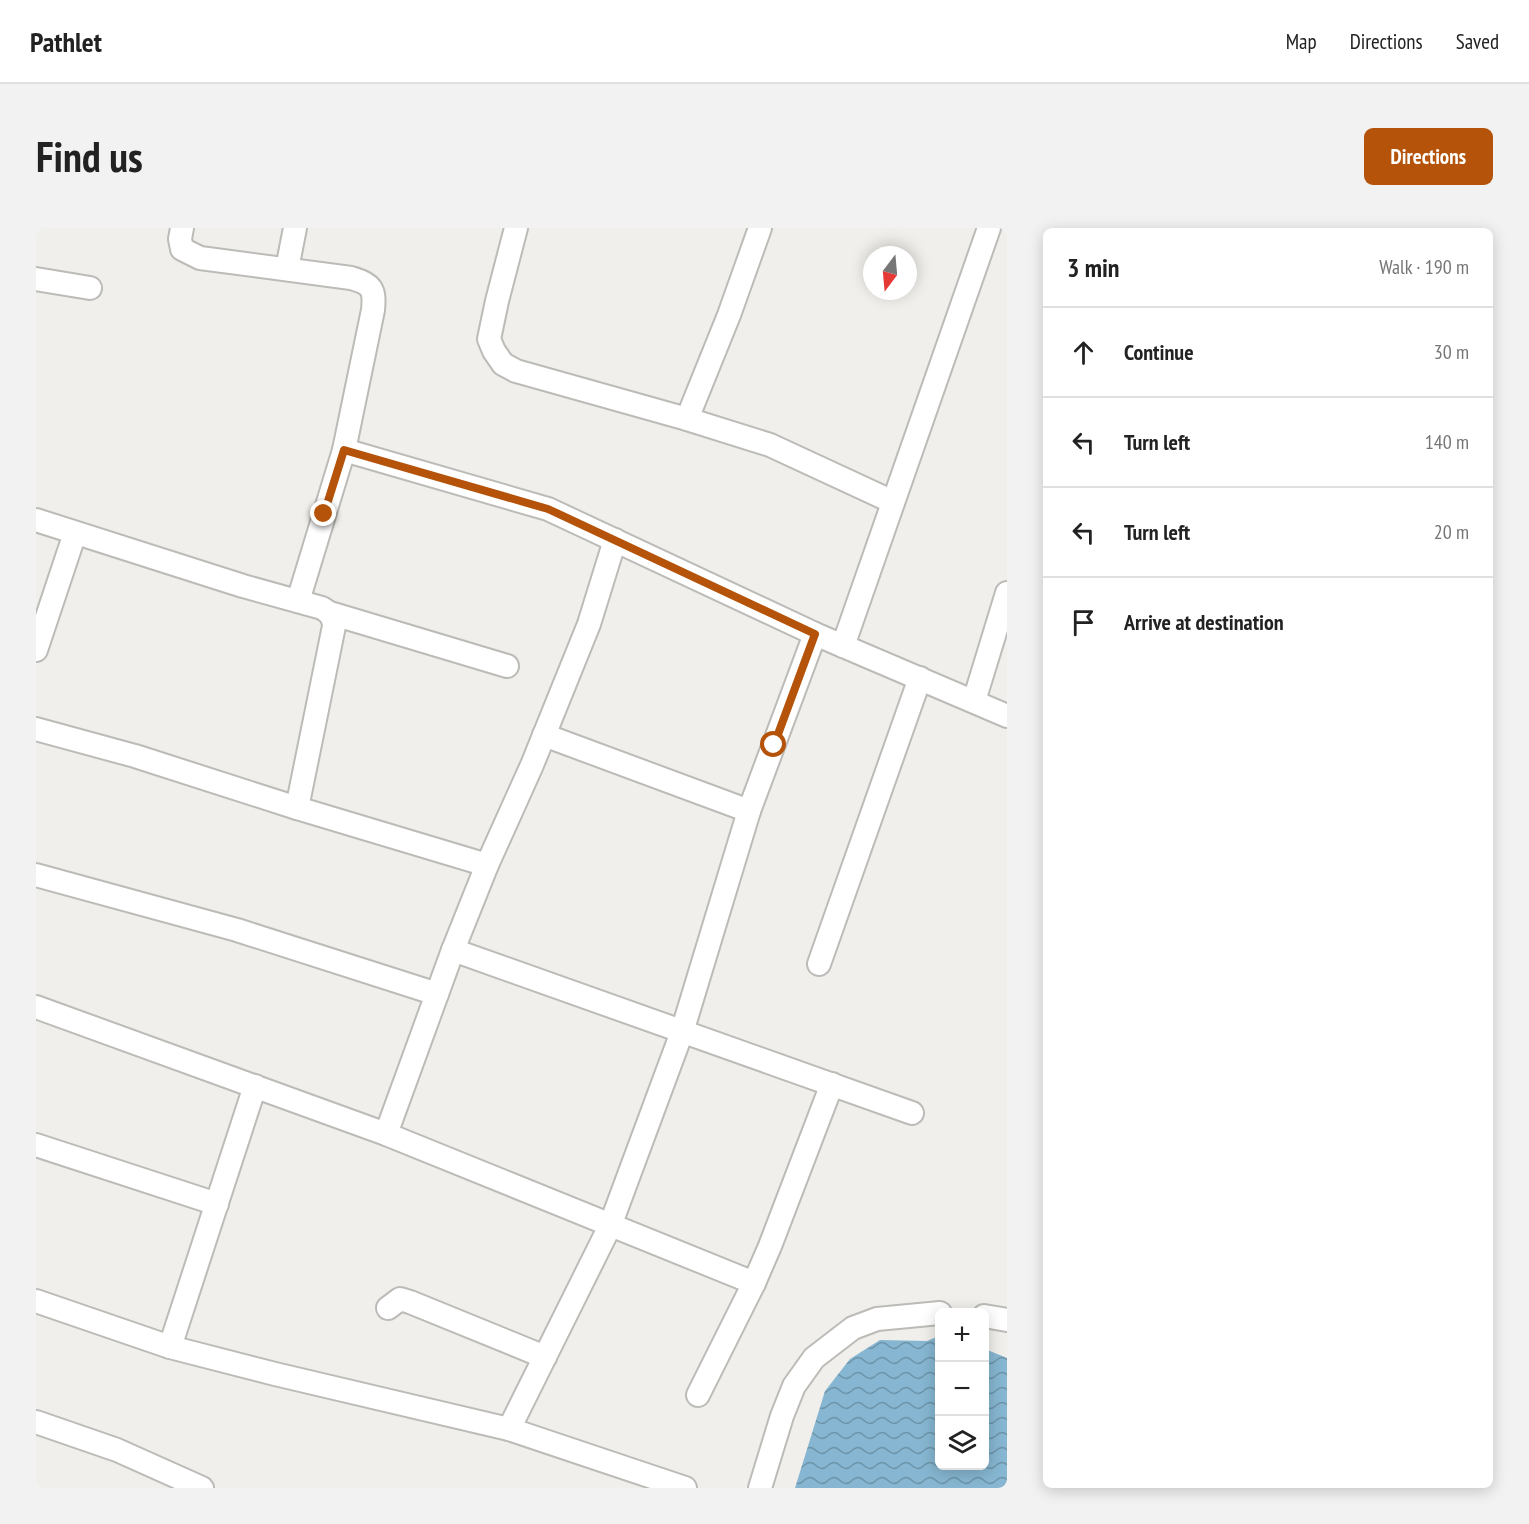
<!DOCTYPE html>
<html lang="en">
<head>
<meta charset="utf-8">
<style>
	:root { --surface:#fff; --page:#f2f2f2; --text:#222; --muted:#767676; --line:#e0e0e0; --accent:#b45309 }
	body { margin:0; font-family:"PT Sans Narrow",sans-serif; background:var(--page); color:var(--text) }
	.controls { position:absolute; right:18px; bottom:18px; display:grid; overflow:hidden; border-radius:9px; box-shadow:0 3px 15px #0003 }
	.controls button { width:54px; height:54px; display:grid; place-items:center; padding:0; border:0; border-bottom:2px solid var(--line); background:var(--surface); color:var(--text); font:30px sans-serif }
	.compass { position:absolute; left:827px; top:18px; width:54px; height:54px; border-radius:50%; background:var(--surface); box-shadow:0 3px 15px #0003; rotate:196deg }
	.stop { position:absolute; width:18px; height:18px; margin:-14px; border:4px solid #b45309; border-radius:50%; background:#fff }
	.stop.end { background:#b45309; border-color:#fff; box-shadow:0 2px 6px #0008 }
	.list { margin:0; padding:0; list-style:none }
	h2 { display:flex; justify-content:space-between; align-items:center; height:78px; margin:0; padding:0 24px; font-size:26px }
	h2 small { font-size:20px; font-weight:400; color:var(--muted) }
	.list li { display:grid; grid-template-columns:39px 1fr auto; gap:18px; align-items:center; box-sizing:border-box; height:90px; padding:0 24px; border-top:2px solid var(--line) }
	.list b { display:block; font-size:22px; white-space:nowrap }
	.list em { font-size:20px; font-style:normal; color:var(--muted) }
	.icon { flex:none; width:33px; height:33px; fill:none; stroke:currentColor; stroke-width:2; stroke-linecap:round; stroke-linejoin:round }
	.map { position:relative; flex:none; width:971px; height:1260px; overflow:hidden; border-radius:9px }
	header { display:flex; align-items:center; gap:36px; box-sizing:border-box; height:84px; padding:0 30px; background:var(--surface); border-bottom:2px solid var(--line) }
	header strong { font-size:28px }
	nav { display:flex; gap:33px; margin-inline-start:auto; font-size:21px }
	.intro { display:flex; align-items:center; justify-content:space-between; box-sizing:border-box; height:144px; padding:0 36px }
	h1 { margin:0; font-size:42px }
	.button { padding:15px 27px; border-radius:9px; background:var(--accent); color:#fff; font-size:21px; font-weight:700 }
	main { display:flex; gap:36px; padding:0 36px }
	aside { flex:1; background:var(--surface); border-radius:9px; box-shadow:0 3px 15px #0003 }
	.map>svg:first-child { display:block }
</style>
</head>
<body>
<header>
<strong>Pathlet</strong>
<nav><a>Map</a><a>Directions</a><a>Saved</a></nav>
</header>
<div class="intro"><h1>Find us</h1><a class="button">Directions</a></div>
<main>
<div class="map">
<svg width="971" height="1260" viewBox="0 0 971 1260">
	<defs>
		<pattern id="water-waves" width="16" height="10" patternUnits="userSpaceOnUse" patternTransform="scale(1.5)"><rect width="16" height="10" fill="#86b6d1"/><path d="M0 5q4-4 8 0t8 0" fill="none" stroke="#6d94a9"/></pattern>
	</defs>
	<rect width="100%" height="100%" fill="#f0efeb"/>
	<!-- water -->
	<polygon fill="url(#water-waves)" points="903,1108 904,1238 948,1238 949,1121 971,1130 971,1260 759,1260 789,1163 814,1131 844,1112 891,1113"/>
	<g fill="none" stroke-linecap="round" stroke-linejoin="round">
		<!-- street casing -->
		<g stroke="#bcbbb7" stroke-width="26">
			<g id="street">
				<path d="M146,0l-2,11 2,10 18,9 151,20c21,6 24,11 22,32l-29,140 -46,151"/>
				<polyline points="480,0 461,73 453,111 458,123 467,136 480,143 651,191 734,217 857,274"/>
				<polyline points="251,41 259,0"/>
				<polyline points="0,51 54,60"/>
				<polyline points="651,191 693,87 724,0"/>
				<polyline points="308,222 512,281 779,406 971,488"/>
				<path d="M0,292l207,66 79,22c8,5 11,8 12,18l-37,182 190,57"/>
				<polyline points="294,385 471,438"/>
				<polyline points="807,418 953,0"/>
				<polyline points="0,422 39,305"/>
				<polyline points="938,473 971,365"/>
				<polyline points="0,501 99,528 261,580"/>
				<polyline points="508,507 713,583"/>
				<polyline points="0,647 201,702 401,766"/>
				<polyline points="417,722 876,885"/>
				<polyline points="783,736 884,450"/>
				<polyline points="0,779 350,906 718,1055"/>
				<polyline points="350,906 417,722 451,637 496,537 553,396 579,312"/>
				<polyline points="0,917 181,976"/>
				<polyline points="0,1073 134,1119 239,1146 473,1201 649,1260"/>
				<polyline points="352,1080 364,1071 374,1074 509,1129"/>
				<polyline points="948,1088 971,1092"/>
				<polyline points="134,1119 219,858"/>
				<polyline points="662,1167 718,1055 734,1018 796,856"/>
				<polyline points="0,1194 81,1222 166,1260"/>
				<polyline points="473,1201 574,998 646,804 713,583 779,406"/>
				<polyline points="724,1260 746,1188 758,1158 778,1130 817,1100 841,1091 904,1085"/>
			</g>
		</g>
		<!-- street -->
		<use href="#street" stroke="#fff" stroke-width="22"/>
	</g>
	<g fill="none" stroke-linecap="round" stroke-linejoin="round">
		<!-- route -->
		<polyline stroke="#b45309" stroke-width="8" points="288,286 308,222 512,281 779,406 738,517"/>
	</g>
</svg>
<div class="controls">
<button>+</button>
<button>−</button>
<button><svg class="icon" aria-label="layers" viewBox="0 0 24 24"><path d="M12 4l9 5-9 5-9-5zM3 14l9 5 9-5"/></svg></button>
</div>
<svg class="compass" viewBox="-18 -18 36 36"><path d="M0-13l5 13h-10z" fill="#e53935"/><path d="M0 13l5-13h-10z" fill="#767676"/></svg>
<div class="stop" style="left:738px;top:517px"></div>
<div class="stop end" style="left:288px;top:286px"></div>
</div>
<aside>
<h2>3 min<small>Walk · 190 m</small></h2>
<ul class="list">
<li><svg class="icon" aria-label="ahead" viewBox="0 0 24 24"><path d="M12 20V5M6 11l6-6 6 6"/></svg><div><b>Continue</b></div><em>30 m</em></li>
<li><svg class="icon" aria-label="left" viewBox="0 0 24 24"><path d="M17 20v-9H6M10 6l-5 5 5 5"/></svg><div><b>Turn left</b></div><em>140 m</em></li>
<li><svg class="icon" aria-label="left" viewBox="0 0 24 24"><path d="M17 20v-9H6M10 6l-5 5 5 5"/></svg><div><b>Turn left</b></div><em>20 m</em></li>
<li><svg class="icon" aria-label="arrive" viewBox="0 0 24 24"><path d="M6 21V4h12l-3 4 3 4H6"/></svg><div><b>Arrive at destination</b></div></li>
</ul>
</aside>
</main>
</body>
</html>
